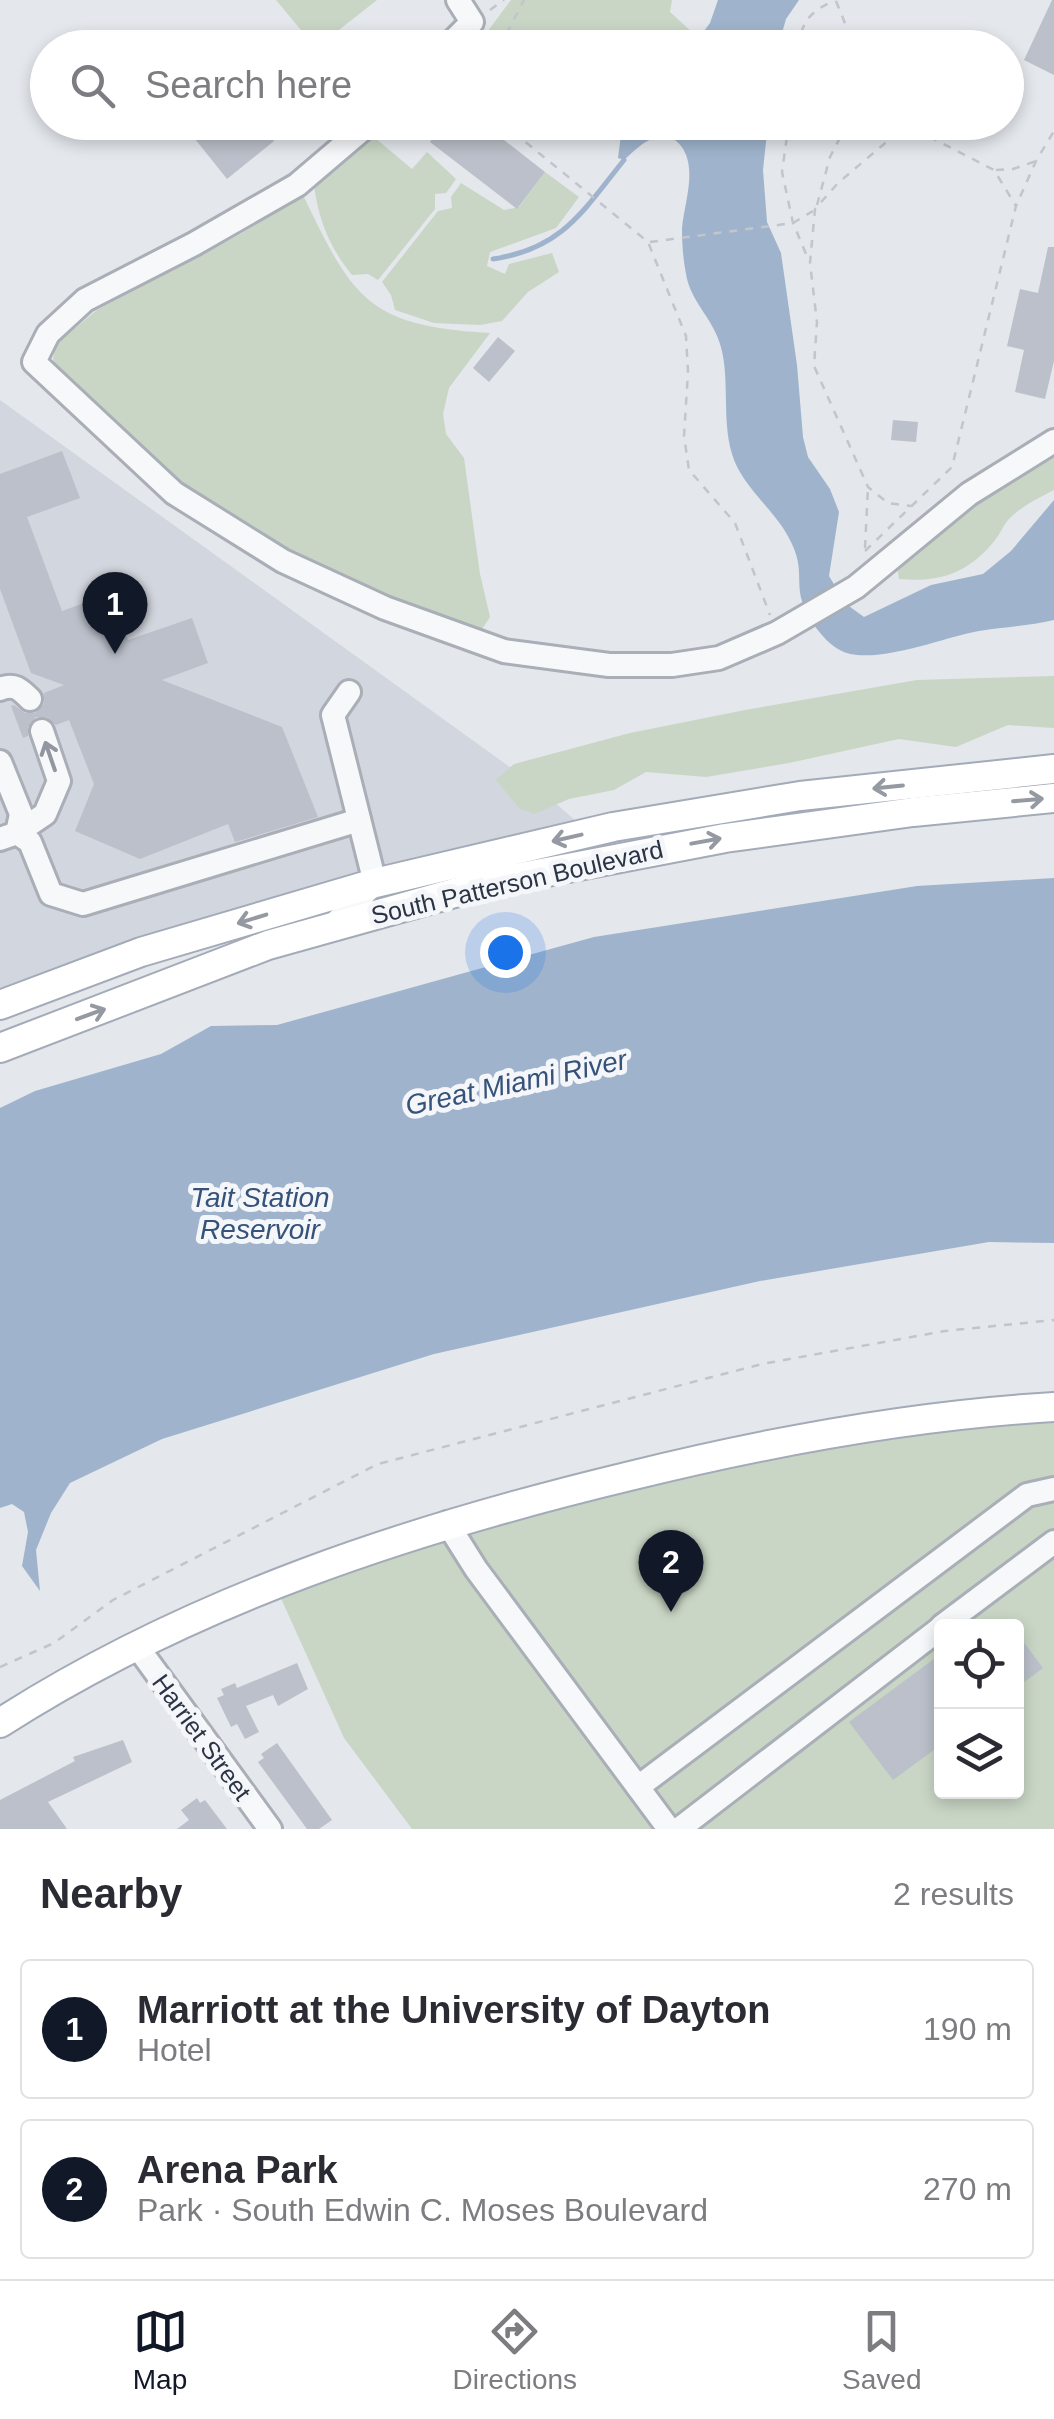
<!DOCTYPE html>
<html lang="en">
<head>
<meta charset="utf-8">
<style>
	:root { --surface:#fff; --page:#f7f7f7; --text:#2b2b33; --muted:#7c7c81; --line:#e1e1e2; --accent:#111827 }
	body { margin:0; font-family:Arial,sans-serif; background:var(--page); color:var(--text) }
	.controls { position:absolute; right:30px; bottom:30px; display:grid; overflow:hidden; border-radius:10px; box-shadow:0 5px 15px #0003 }
	.controls button { width:90px; height:90px; display:grid; place-items:center; padding:0; border:0; border-bottom:2px solid var(--line); background:var(--surface); color:var(--text); font:50px sans-serif }
	.you { position:absolute; left:505px; top:952px; width:35px; height:35px; margin:-25px; border:8px solid #fff; border-radius:50%; background:#1a73e8; box-shadow:0 0 0 15px #1a73e833 }
	.badge { display:grid; place-items:center; width:65px; height:65px; border-radius:50%; background:var(--accent); color:#fff; font-size:32px; font-weight:700 }
	.pin { position:absolute; translate:-50% -82px; filter:drop-shadow(0 2px 5px #0008) }
	.pin::after { content:''; position:absolute; top:52px; width:35px; height:30px; background:inherit; clip-path:polygon(0 0,100% 0,50% 100%) }
	.list { margin:0; padding:0; list-style:none }
	h2 { display:flex; justify-content:space-between; align-items:center; height:130px; margin:0; padding:0 40px; font-size:42px }
	h2 small { font-size:32px; font-weight:400; color:var(--muted) }
	.list li { display:grid; grid-template-columns:65px 1fr auto; gap:30px; align-items:center; box-sizing:border-box; height:140px; margin:0 20px 20px; padding:0 20px; border:2px solid var(--line); border-radius:10px }
	.list b { display:block; font-size:38px; white-space:nowrap }
	.list p { margin:0; font-size:32px; white-space:nowrap; color:var(--muted) }
	.list em { font-size:32px; font-style:normal; color:var(--muted) }
	.icon { flex:none; width:55px; height:55px; fill:none; stroke:currentColor; stroke-width:2; stroke-linecap:round; stroke-linejoin:round }
	.map { position:relative; flex:none; width:1054px; height:1829px; overflow:hidden }
	.search { position:absolute; background:var(--surface); box-shadow:0 5px 15px #0003; left:30px; right:30px; top:30px; height:110px; display:flex; align-items:center; gap:25px; box-sizing:border-box; padding:0 35px; border-radius:55px; color:var(--muted); font-size:38px }
	.sheet { height:450px; background:var(--surface) }
	nav { display:flex; justify-content:space-around; align-items:center; box-sizing:border-box; height:140px; border-top:2px solid var(--line); background:var(--surface); font-size:28px; color:var(--muted) }
	nav a { display:grid; justify-items:center; gap:5px }
	nav .on { color:var(--accent) }
	.map>svg:first-child { display:block }
</style>
</head>
<body>
<div class="map">
<svg width="1054" height="1829" viewBox="0 0 1054 1829">
	<rect width="100%" height="100%" fill="#e4e7ec"/>
	<!-- built -->
	<polygon fill="#d2d6de" points="0,400 532,783 584,828 0,991"/>
	<!-- green -->
	<g fill="#c9d6c5" fill-rule="evenodd">
		<polygon points="276,0 377,0 316,48"/>
		<polygon points="511,0 672,0 670,12 693,33 679,47 653,32 641,47 476,47"/>
		<path d="M367,138h8l37,31 15,-17 29,27 -10,14 -11,1v15l-57,71 -10,-6 -16,1c-22,-27 -33,-54 -38,-89z"/>
		<polygon points="545,172 579,197 556,228 490,252 487,266 505,274 509,264 552,253 559,272 528,292 502,321 480,325 434,323 395,310 391,295 382,282 438,211 452,208 451,197 461,183 504,210 519,207"/>
		<path d="M303,195c50,104 65,131 187,138l-41,55 -6,26 3,20 18,24 16,116 10,43 -8,12 -15,3 -178,-78 -112,-72 -117,-103 -7,-20 3,-15 41,-34 145,-77z"/>
		<path d="M1054,453v37c-17,9 -33,16 -46,30 -5,6 -8,14 -13,20 -26,33 -55,43 -96,39l-2,-13 96,-79z"/>
		<polygon points="1054,676 1054,728 1008,725 956,747 899,739 789,763 706,777 646,772 614,790 569,799 534,814 519,808 496,780 514,764 630,733 745,710 917,680"/>
		<path d="M1054,1407v422h-642l-68,-91 -69,-153 267,-88zM942,1626h74v166h-74z"/>
	</g>
	<!-- water -->
	<g fill="#9fb4cc">
		<polygon points="718,0 799,0 786,19 778,47 692,47 710,23"/>
		<path d="M631,123h137l-5,47 4,52 14,31 16,112 6,72 5,20 22,32 9,23 -10,64 17,28 18,13 67,-32 52,-11 28,-23 43,-51v120c-25,6 -50,7 -75,11 -33,5 -110,38 -141,18 -14,-8 -32,-32 -36,-48 -6,-21 2,-33 -11,-59 -15,-32 -49,-54 -59,-88 -11,-37 -1,-80 -13,-113 -8,-24 -29,-41 -33,-67 -3,-15 -4,-31 -4,-46 2,-24 16,-60 -1,-82 -18,-24 -43,1 -57,14l-6,-2 3,-23z"/>
		<polygon points="1054,878 1054,1243 989,1242 760,1281 434,1354 162,1439 70,1483 51,1513 36,1550 40,1591 22,1566 28,1532 24,1512 12,1504 0,1508 0,1108 35,1091 161,1054 211,1026 277,1025 594,937 917,886"/>
	</g>
	<g fill="none" stroke-linecap="round" stroke-linejoin="round">
		<!-- stream -->
		<path stroke="#9fb4cc" stroke-width="5" d="M493,259c69,-10 90,-48 131,-99"/>
	</g>
	<!-- building -->
	<g fill="#bbc0ca">
		<polygon points="1052,0 1054,0 1054,75 1024,60"/>
		<polygon points="215,122 259,122 274,141 227,179 195,139"/>
		<polygon points="444,122 481,122 545,172 517,209 430,142"/>
		<polygon points="1048,247 1054,247 1054,361 1045,399 1015,392 1024,350 1007,346 1020,289 1038,293"/>
		<polygon points="498,337 515,351 489,382 473,368"/>
		<polygon points="893,420 918,422 916,442 891,440"/>
		<polygon points="62,451 80,498 27,517 62,611 109,594 128,640 192,618 208,663 162,680 282,727 318,817 235,842 228,824 140,859 75,831 94,784 69,720 56,725 46,717 36,717 28,727 28,736 23,738 11,706 14,705 25,713 35,713 44,704 44,693 64,685 31,673 0,589 0,474"/>
		<polygon points="1016,1632 1043,1668 1016,1688"/>
		<polygon points="942,1653 942,1744 893,1780 849,1722"/>
		<polygon points="297,1663 308,1689 278,1706 273,1695 246,1706 259,1732 245,1739 237,1724 231,1727 217,1698 224,1695 221,1689 235,1683 237,1688"/>
		<polygon points="123,1740 132,1762 48,1802 67,1829 0,1829 0,1800 75,1761 73,1757"/>
		<polygon points="277,1743 332,1820 319,1829 307,1829 258,1762 264,1758 261,1754"/>
		<polygon points="197,1798 200,1803 205,1800 227,1829 177,1829 189,1820 181,1810"/>
	</g>
	<g fill="none" stroke-linecap="round" stroke-linejoin="round">
		<!-- minor casing -->
		<g stroke="#a9aeb7" stroke-width="28">
			<g id="minor">
				<polyline points="446,48 472,22 458,0"/>
				<polyline points="371,122 297,185 194,244 85,300 48,334 34,362 174,493 283,561 385,608 504,651 609,665 672,665 719,658 777,633 856,587 969,494 1054,441"/>
				<path d="M0,689c14,-6 20,0 30,10"/>
				<polyline points="0,762 21,814 17,833"/>
				<polyline points="17,833 45,814 59,781 42,731"/>
				<polyline points="0,839 17,833 30,842 51,894 83,904 359,820"/>
				<polyline points="334,924 375,883 333,715 349,692"/>
				<polyline points="447,1523 476,1569 669,1829"/>
				<polyline points="942,1626 1054,1542"/>
				<polyline points="136,1645 270,1829"/>
				<polyline points="638,1787 1027,1495 1054,1489"/>
				<polyline points="679,1829 942,1627"/>
			</g>
		</g>
		<!-- major casing -->
		<g stroke="#a3abb8" stroke-width="32">
			<g id="major">
				<polyline points="0,1005 141,952 375,883 613,827 800,796 1054,769"/>
				<polyline points="0,1048 268,945 490,883 725,838 913,812 1054,798"/>
				<path d="M0,1723c192,-123 410,-194 630,-247 138,-34 282,-61 424,-69"/>
			</g>
		</g>
		<!-- path -->
		<g stroke="#c2c5cb" stroke-width="2.5" stroke-dasharray="8 8" stroke-linecap="butt">
			<polyline points="836,1 855,48"/>
			<polyline points="490,10 504,0"/>
			<polyline points="499,48 524,0"/>
			<path d="M798,48c4,-28 12,-36 37,-48"/>
			<polyline points="1006,71 1012,67"/>
			<polyline points="501,122 648,242 686,336 688,372 684,436 689,470 735,523 770,615"/>
			<polyline points="789,122 782,172 793,223 809,261"/>
			<polyline points="875,122 902,125"/>
			<polyline points="901,122 994,170 1016,206"/>
			<polyline points="910,122 838,183 815,209 810,263 817,322 814,366 868,487 888,503 911,506"/>
			<polyline points="847,127 870,122"/>
			<polyline points="996,170 1013,169 1036,161"/>
			<polyline points="817,205 830,157 848,122"/>
			<polyline points="650,242 793,223 813,211"/>
			<polyline points="865,548 868,487"/>
			<polyline points="865,551 952,467 1016,206 1036,161 1054,131"/>
			<polyline points="0,1667 54,1643 113,1600 378,1464 762,1364 945,1331 1054,1320"/>
		</g>
		<!-- minor -->
		<use href="#minor" stroke="#f7f8fa" stroke-width="22"/>
		<!-- major -->
		<use href="#major" stroke="#fff" stroke-width="28"/>
	</g>
	<!-- one-way arrows -->
	<defs><path id="oneway-shaft" d="M-6 0H5M1.5-3L5.5 0L1.5 3" fill="none" stroke-width="1.6" stroke-linecap="round" stroke-linejoin="round" transform="scale(2.5)"/></defs>
	<use stroke="#9196a0" href="#oneway-shaft" transform="translate(50 756) rotate(-109)"/>
	<g stroke="#959aa2">
		<use href="#oneway-shaft" transform="translate(888 787) rotate(174)"/>
		<use href="#oneway-shaft" transform="translate(1028 800) rotate(-5)"/>
		<use href="#oneway-shaft" transform="translate(567 838) rotate(167)"/>
		<use href="#oneway-shaft" transform="translate(706 841) rotate(-10)"/>
		<use href="#oneway-shaft" transform="translate(252 919) rotate(163)"/>
		<use href="#oneway-shaft" transform="translate(91 1014) rotate(-20)"/>
	</g>
	<g text-anchor="middle" stroke-width="10" stroke-linejoin="round" paint-order="stroke">
		<!-- street labels -->
		<g font-size="25" fill="#2b3445" stroke="#f4f6f9">
			<text transform="translate(517 882) rotate(-13)" y="9">South Patterson Boulevard</text>
			<text transform="translate(202 1737) rotate(54)" y="9">Harriet Street</text>
		</g>
		<!-- water labels -->
		<g font-size="28" font-style="italic" fill="#34527a" stroke="#f4f6f9">
			<text transform="translate(516 1082) rotate(-12)" y="10">Great Miami River</text>
			<text x="260" y="1207">Tait Station<tspan x="260" dy="32">Reservoir</tspan></text>
		</g>
	</g>
</svg>
<div class="controls">
<button><svg class="icon" aria-label="locate" viewBox="0 0 24 24"><circle cx="12" cy="12" r="6"/><path d="M12 2v4M12 18v4M2 12h4M18 12h4"/></svg></button>
<button><svg class="icon" aria-label="layers" viewBox="0 0 24 24"><path d="M12 4l9 5-9 5-9-5zM3 14l9 5 9-5"/></svg></button>
</div>
<div class="you"></div>
<div class="pin badge" style="left:115px;top:654px">1</div>
<div class="pin badge" style="left:671px;top:1612px">2</div>
<div class="search"><svg class="icon" aria-label="search" viewBox="0 0 24 24"><circle cx="10" cy="10" r="6"/><path d="M15 15l6 6"/></svg>Search here</div>
</div>
<section class="sheet">
<h2>Nearby<small>2 results</small></h2>
<ul class="list">
<li><span class="badge">1</span><div><b>Marriott at the University of Dayton</b><p>Hotel</p></div><em>190 m</em></li>
<li><span class="badge">2</span><div><b>Arena Park</b><p>Park · South Edwin C. Moses Boulevard</p></div><em>270 m</em></li>
</ul>
</section>
<nav>
<a class="on"><svg class="icon" aria-label="map" viewBox="0 0 24 24"><path d="M3 6l6-2 6 2 6-2v14l-6 2-6-2-6 2zM9 4v14M15 6v14"/></svg>Map</a>
<a><svg class="icon" aria-label="directions" viewBox="0 0 24 24"><path d="M12 3l9 9-9 9-9-9zM9 14v-3h6M13 9l2 2-2 2"/></svg>Directions</a>
<a><svg class="icon" aria-label="saved" viewBox="0 0 24 24"><path d="M7 4h10v16l-5-4-5 4z"/></svg>Saved</a>
</nav>
</body>
</html>
